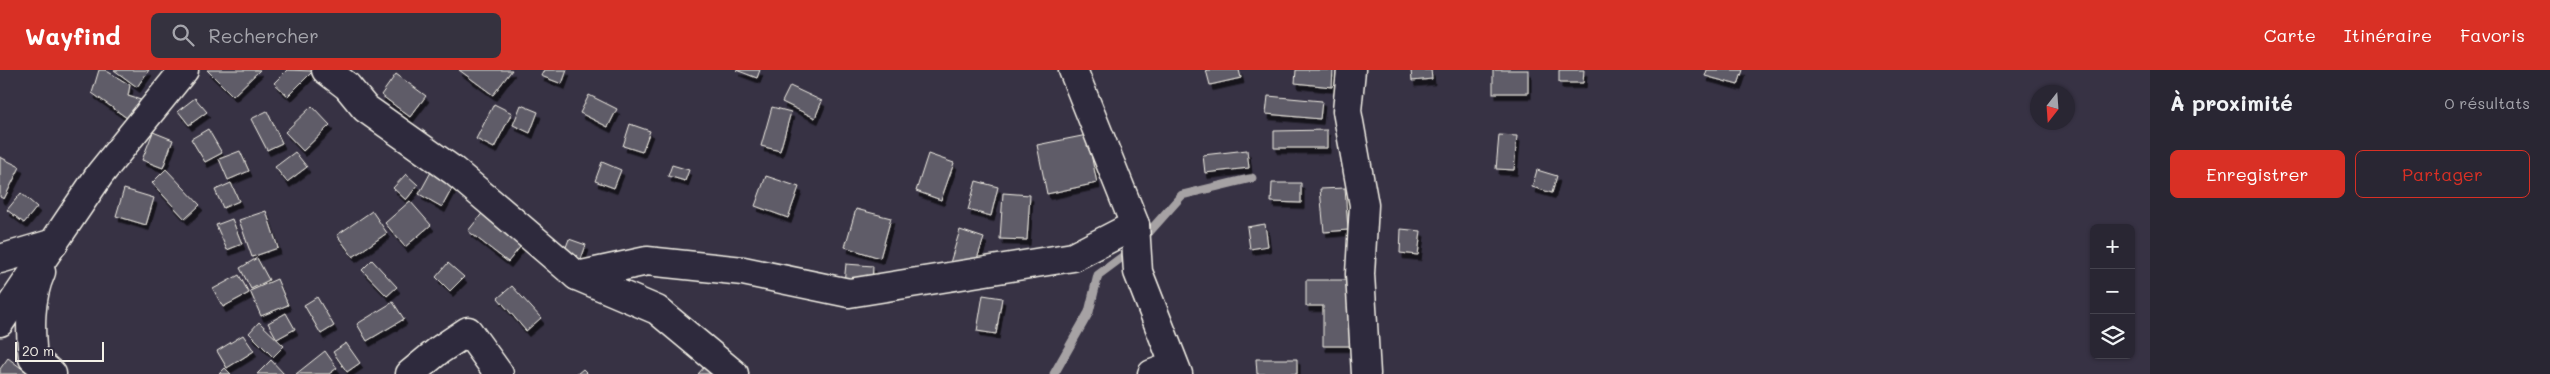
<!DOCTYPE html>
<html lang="fr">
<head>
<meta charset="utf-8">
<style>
	:root { --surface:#292633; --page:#35323f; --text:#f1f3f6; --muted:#a5a5ac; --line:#45434e; --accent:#d93025 }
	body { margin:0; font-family:Mali,sans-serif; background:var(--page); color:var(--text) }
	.controls { position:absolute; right:15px; bottom:15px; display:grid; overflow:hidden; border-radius:8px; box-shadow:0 1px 4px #0004 }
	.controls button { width:45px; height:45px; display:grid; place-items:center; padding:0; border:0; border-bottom:1px solid var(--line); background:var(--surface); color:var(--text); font:25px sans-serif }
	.compass { position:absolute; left:2030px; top:15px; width:45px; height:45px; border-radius:50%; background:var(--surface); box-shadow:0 1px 4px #0004; rotate:197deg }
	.scale { position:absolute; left:15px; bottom:12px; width:89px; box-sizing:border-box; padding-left:5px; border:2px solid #f4f1e8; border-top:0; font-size:14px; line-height:18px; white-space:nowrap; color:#f4f1e8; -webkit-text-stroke:4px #2f2a3d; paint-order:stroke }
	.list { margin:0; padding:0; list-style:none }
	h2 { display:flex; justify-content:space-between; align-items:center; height:65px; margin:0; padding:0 20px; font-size:21px }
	h2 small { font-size:16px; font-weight:400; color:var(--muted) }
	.actions { display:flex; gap:10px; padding:15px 20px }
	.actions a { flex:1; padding:11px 0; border:1px solid var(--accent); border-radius:8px; text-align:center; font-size:18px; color:var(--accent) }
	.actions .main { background:var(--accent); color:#fff }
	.icon { flex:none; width:28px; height:28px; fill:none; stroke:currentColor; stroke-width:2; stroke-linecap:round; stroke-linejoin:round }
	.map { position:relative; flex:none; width:2150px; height:304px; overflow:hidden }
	header { display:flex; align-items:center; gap:30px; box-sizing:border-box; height:70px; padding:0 25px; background:var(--accent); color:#fff }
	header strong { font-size:24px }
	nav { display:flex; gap:28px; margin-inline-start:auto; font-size:18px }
	.search { width:350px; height:45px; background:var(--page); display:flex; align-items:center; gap:12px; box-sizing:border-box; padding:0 18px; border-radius:8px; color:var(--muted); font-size:19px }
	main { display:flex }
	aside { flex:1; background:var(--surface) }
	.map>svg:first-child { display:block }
</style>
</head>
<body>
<header>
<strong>Wayfind</strong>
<div class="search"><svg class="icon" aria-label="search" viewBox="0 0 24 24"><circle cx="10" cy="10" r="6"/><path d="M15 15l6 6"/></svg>Rechercher</div>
<nav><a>Carte</a><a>Itinéraire</a><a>Favoris</a></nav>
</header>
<main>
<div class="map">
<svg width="2150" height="304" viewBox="0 0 2150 304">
	<defs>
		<filter id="shadow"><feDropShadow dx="3" dy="5.5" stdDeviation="0" flood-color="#0009"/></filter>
	</defs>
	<rect width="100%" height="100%" fill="#373244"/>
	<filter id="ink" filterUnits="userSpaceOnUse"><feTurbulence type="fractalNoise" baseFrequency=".02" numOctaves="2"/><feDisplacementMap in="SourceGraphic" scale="10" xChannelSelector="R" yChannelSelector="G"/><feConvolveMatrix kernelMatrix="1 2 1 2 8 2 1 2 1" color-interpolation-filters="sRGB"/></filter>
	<g filter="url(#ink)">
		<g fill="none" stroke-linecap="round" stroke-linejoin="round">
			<!-- stream -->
			<g stroke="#a6a2a4" stroke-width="9">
				<polyline points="1142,170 1182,125 1252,108"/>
				<polyline points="1054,304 1089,242 1098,205 1133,179"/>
			</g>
		</g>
		<!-- building -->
		<g fill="#5f5c67" stroke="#f4f1e8" filter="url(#shadow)">
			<polygon points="99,0 105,0 130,15 128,26 144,31 131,51 92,23"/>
			<polygon points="114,0 149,0 137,17"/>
			<polygon points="207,0 260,0 233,26"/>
			<polygon points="287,0 313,1 288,26 274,13"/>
			<polygon points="459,0 512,0 493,25"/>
			<polygon points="544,0 567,0 562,14 541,6"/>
			<polygon points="736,0 760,0 757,8"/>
			<polygon points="1206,0 1239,0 1241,8 1210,15"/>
			<polygon points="1296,0 1333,0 1332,17 1295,13"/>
			<polygon points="1411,0 1431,0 1432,9 1412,11"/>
			<rect x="1493" y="0" width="35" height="23"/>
			<polygon points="1559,0 1584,0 1583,13 1559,13"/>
			<polygon points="1707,0 1743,0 1738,15 1705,6"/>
			<polygon points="396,4 426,26 410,47 381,25"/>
			<polygon points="790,16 822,31 815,48 782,32"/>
			<polygon points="589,25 617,39 608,57 580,43"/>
			<polygon points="1268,26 1322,31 1320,49 1266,44"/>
			<polygon points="195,28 207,42 189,55 178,41"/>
			<polygon points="494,34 512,43 494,78 476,69"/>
			<polygon points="521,35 538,42 530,63 513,55"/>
			<polygon points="312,36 330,55 303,81 285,62"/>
			<polygon points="772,37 791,42 780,81 761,76"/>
			<polygon points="267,41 282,73 267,80 251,49"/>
			<polygon points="630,54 650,61 642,82 623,76"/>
			<polygon points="208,59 222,83 205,92 191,69"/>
			<polygon points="1327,60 1327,78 1274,78 1274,61"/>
			<polygon points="153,62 173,70 163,98 142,90"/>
			<polygon points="1087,65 1097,113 1047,124 1037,75"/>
			<polygon points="1499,65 1517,66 1514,100 1496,99"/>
			<polygon points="1247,80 1249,98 1205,103 1203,85"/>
			<polygon points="240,81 249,101 228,110 219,89"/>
			<polygon points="295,82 307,97 287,112 275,97"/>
			<polygon points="928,84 954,93 941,130 916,121"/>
			<polygon points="0,87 20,97 4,129 0,127"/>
			<polygon points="602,92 621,100 614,118 595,111"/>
			<polygon points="672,95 689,100 685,111 668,106"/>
			<polygon points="166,99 200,135 185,149 152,113"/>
			<polygon points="1537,100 1557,106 1552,123 1532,117"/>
			<polygon points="431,102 454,115 442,137 419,124"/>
			<polygon points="406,104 418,115 406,130 393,118"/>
			<polygon points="766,106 799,117 788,148 755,136"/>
			<polygon points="976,111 998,117 991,146 968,140"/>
			<polygon points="231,113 239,131 223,138 215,120"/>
			<polygon points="1272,113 1301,113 1301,133 1271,132"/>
			<polygon points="1345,118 1348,160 1324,162 1320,119"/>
			<polygon points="124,119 154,128 146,155 116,146"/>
			<polygon points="21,123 37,137 24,153 7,140"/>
			<polygon points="1003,123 1030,125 1027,170 1000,169"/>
			<polygon points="410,131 431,155 405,177 385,153"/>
			<polygon points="856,139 891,148 880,188 845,177"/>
			<polygon points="266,141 278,178 252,187 239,150"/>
			<polygon points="372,141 387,163 353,187 337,165"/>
			<polygon points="484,141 524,172 508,192 468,161"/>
			<polygon points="232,149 242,174 227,180 216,155"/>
			<polygon points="1265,154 1268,176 1250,179 1247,157"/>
			<polygon points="1401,159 1421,161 1418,185 1400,183"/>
			<polygon points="960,160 984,168 973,201 950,193"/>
			<polygon points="569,169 586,175 580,192 563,185"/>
			<polygon points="257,188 269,210 251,219 240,198"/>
			<polygon points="372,190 397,217 387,226 362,200"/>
			<polygon points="448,193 464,207 450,221 436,207"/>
			<polygon points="846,194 873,196 872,215 844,213"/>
			<polygon points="239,205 249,223 223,237 213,219"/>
			<polygon points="277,209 288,235 261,246 250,221"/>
			<polygon points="1306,210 1356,210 1355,276 1323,276 1323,236 1306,236"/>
			<polygon points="512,216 541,248 526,261 498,228"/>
			<polygon points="983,225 1002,228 996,264 977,261"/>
			<polygon points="317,227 334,256 321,264 304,235"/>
			<polygon points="393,232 404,249 367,271 357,254"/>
			<polygon points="286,243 295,259 277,269 268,253"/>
			<polygon points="259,252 284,276 273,287 249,263"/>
			<polygon points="243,265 254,281 227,298 217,281"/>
			<polygon points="346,273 360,293 347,302 333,282"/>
			<polygon points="325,281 337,298 329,304 296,304"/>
			<polygon points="8,288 29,304 0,304 0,299"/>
			<polygon points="1256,289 1297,289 1297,304 1257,304"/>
			<polygon points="271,290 284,304 257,304"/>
			<polygon points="705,296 713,304 698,304"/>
			<polygon points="225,298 231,304 219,304"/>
			<polygon points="583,299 588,304 577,304"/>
		</g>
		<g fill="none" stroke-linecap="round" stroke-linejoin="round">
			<!-- street casing -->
			<g stroke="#f4f1e8" stroke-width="31">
				<g id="street">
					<polyline points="326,0 347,16 365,38 454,101 577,206 657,240 734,304"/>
					<polyline points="1351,0 1347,41 1364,135 1360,204 1366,304"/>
					<polyline points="0,189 54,173"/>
					<path d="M41,202c-12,27 -11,58 -8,86l19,16"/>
					<polyline points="577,206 647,191 743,201 849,223 1073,187 1135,155"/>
					<polyline points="0,252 100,104 184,0"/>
					<polyline points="410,304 438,281 468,261 499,304"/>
					<polyline points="1152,304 1174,296"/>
				</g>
			</g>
			<!-- secondary casing -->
			<g stroke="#f4f1e8" stroke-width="31">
				<polyline id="secondary" points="1073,0 1135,155 1138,202 1178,304"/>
			</g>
			<!-- street -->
			<use href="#street" stroke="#2f2a3d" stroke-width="28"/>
			<!-- secondary -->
			<use href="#secondary" stroke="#2f2a3d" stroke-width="28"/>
		</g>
	</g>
</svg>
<div class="controls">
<button>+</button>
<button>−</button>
<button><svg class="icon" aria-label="layers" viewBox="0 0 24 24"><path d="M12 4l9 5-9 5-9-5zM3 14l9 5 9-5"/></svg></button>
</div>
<svg class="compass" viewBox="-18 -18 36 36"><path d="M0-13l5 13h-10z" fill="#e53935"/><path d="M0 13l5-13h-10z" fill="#a5a5ac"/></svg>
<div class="scale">20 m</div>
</div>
<aside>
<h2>À proximité<small>0 résultats</small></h2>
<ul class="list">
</ul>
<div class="actions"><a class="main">Enregistrer</a><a>Partager</a></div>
</aside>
</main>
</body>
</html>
